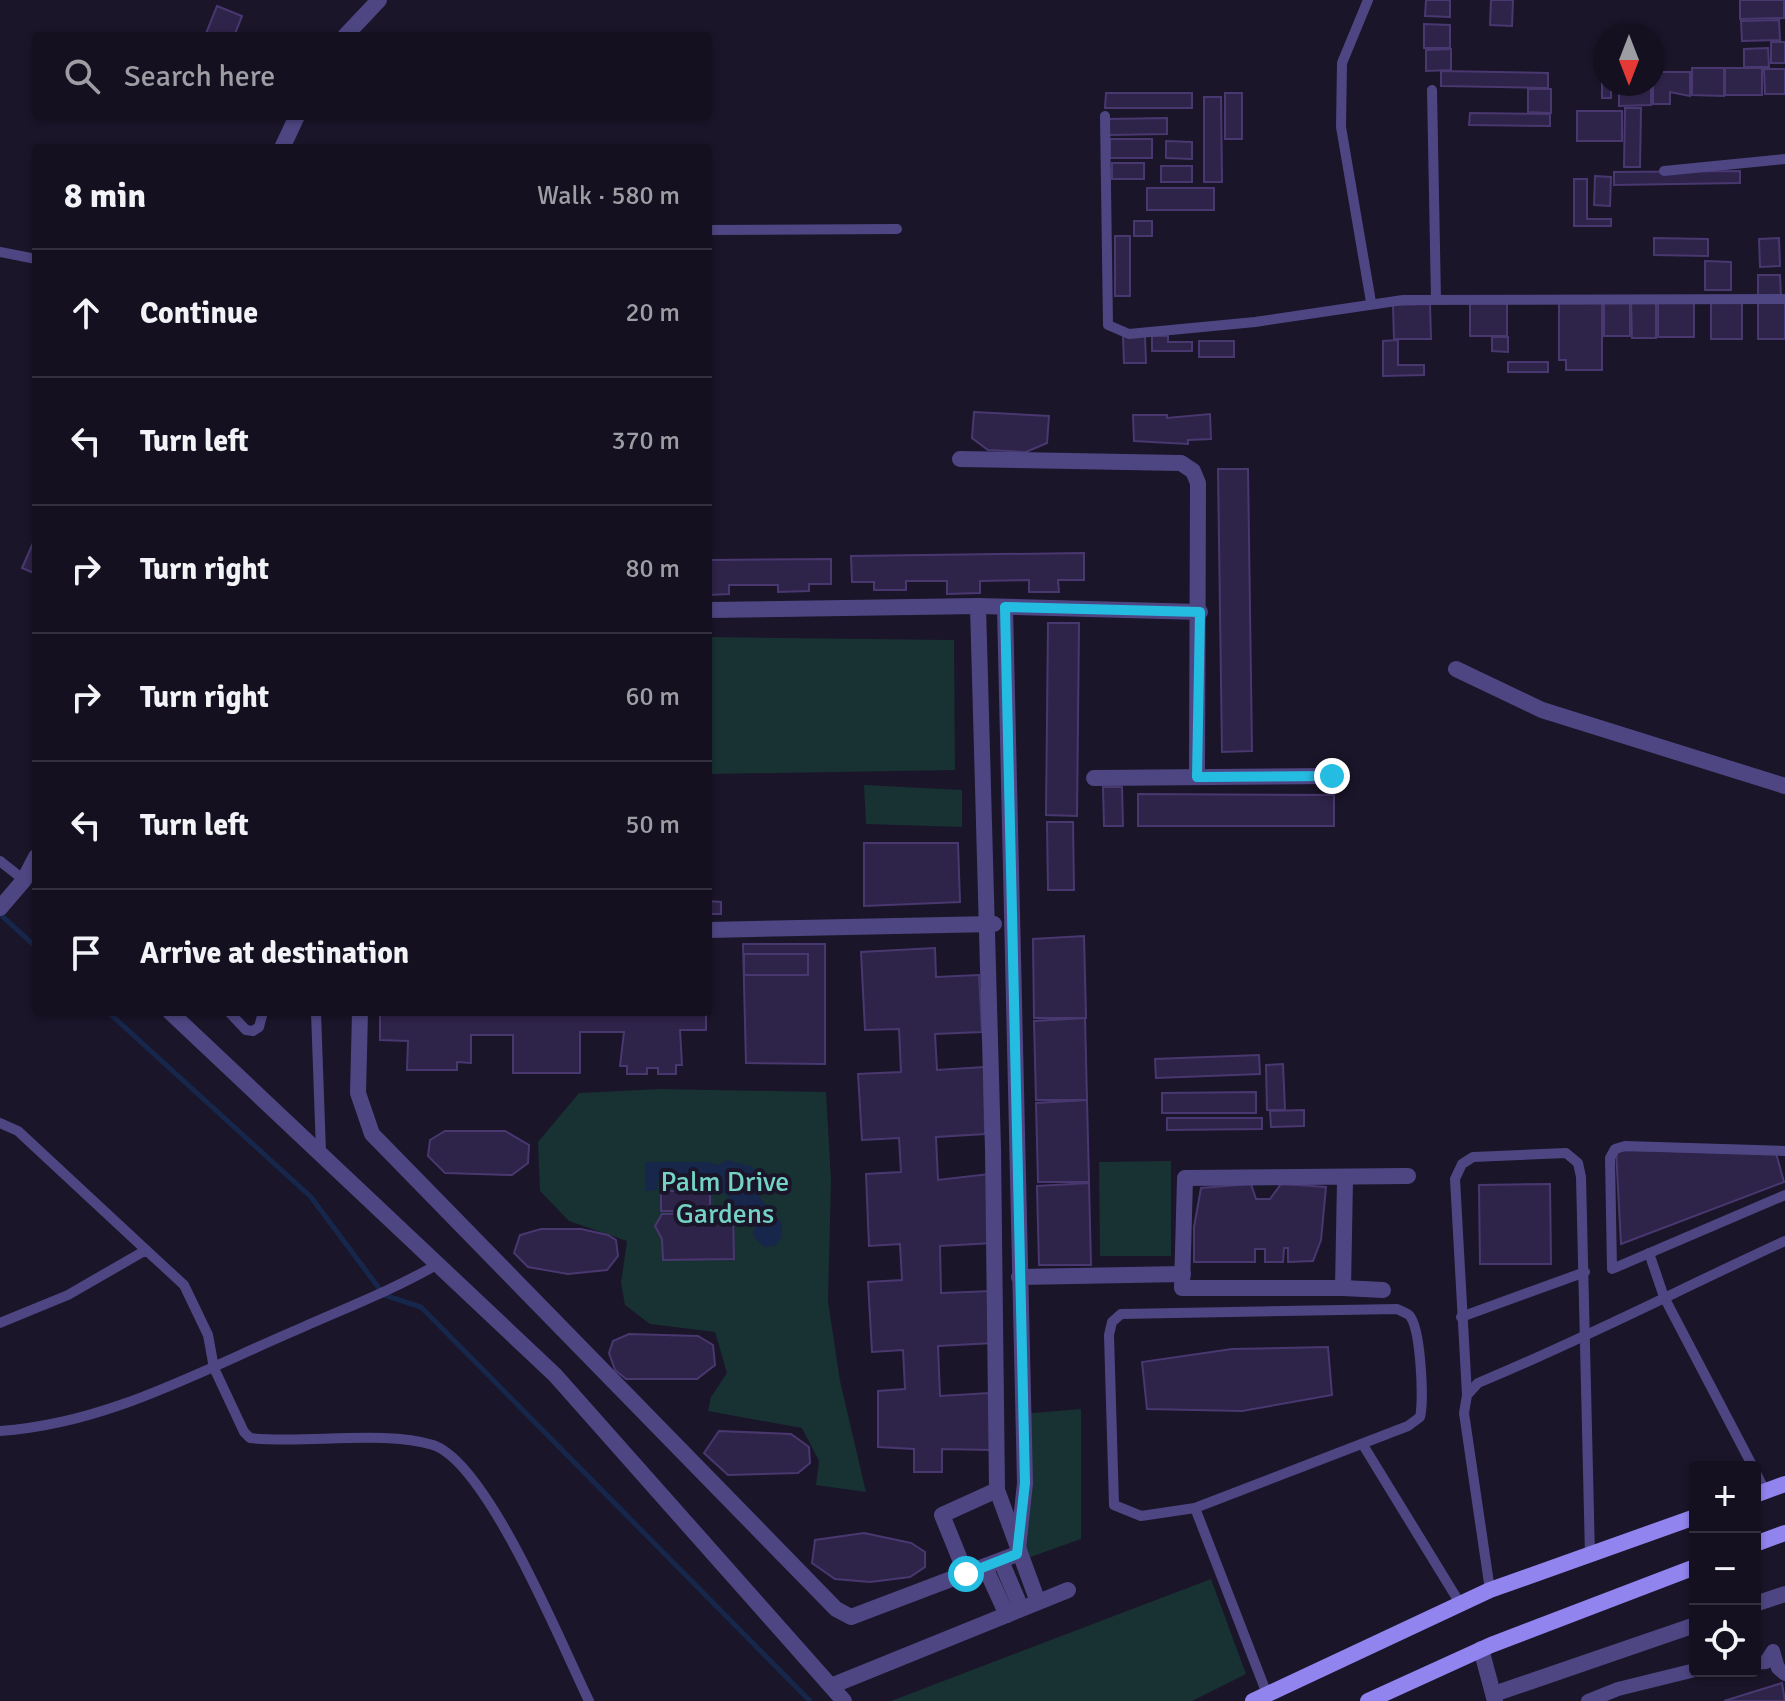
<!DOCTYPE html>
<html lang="en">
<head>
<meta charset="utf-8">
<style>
	:root { --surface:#14101f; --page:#1d1928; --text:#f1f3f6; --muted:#9d9da4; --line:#33303d }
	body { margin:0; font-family:Signika,sans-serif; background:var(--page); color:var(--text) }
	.controls { position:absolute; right:24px; bottom:24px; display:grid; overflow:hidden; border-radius:8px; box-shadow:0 2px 6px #0004 }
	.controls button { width:72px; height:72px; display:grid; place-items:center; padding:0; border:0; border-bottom:2px solid var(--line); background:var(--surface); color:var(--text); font:40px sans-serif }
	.compass { position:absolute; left:1593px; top:24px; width:72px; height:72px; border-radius:50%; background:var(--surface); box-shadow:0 2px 6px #0004; rotate:180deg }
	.stop { position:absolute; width:24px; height:24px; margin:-18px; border:6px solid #25bce2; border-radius:50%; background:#fff }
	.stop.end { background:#25bce2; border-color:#fff; box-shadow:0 2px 8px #0008 }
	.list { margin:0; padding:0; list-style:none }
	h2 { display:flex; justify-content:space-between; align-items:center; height:104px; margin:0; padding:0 32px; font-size:34px }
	h2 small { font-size:26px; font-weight:400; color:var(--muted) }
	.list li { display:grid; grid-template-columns:52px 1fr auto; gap:24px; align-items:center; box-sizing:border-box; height:128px; padding:0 32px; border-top:2px solid var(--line) }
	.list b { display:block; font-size:30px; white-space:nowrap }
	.list em { font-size:26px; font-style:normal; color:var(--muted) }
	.icon { flex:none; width:44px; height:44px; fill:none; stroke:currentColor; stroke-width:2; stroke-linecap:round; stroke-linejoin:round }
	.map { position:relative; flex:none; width:1785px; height:1701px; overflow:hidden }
	.search { position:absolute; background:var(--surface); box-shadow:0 2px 6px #0004; left:32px; top:32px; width:680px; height:88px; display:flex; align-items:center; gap:20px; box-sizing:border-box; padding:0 28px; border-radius:8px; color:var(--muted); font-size:30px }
	.panel { position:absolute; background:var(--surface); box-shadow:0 2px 6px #0004; left:32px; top:144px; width:680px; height:872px; border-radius:8px }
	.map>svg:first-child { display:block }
</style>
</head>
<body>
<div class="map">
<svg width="1785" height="1701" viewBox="0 0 1785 1701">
	<rect width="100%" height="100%" fill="#1a1529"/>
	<!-- green -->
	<g fill="#183132">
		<polygon points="708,637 954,640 955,770 708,774"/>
		<polygon points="864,785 962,790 962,827 866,824"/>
		<polygon points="660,1089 826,1092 831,1180 828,1301 840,1381 866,1492 816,1485 819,1461 802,1428 708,1411 711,1397 727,1373 715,1332 650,1324 625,1305 621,1283 627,1241 569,1221 540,1191 538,1142 579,1093"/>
		<polygon points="1171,1161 1171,1256 1100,1256 1099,1162"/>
		<polygon points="1081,1409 1081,1539 1025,1559 1021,1414"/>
		<polygon points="1211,1579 1246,1674 1192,1701 891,1701"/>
	</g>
	<!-- water -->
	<path fill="#17264b" d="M727,1160l26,7 8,33 21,24 -1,14 -7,8 -10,1 -11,-11 2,-12c-13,-6 -24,-11 -25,-26l-6,-5h-10l-4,-5 -14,-2 -1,-9 -37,1 -1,12 -12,1v-29h62l12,3z"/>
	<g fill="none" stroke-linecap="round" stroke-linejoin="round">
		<!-- stream -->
		<g stroke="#17264b" stroke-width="5">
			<polyline points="0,914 36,947"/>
			<polyline points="108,1012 311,1197 384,1295 421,1307 810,1701"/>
		</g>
	</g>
	<!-- building -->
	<g fill="#2e2348" stroke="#493870" stroke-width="2">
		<polygon points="1426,0 1450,0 1450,17 1425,16"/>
		<polygon points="1491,0 1513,0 1512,26 1490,25"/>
		<polygon points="1740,0 1784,0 1784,18 1740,19"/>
		<polygon points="217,6 242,16 234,36 205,36"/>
		<polygon points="1779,20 1780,40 1742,41 1741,21"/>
		<polygon points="1424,24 1450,25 1450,48 1424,48"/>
		<rect x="1771" y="42" width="14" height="21"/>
		<polygon points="1768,48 1769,67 1744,67 1744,49"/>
		<polygon points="1451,49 1451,70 1426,71 1426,50"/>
		<polygon points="1692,68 1724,68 1724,96 1692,95"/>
		<rect x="1725" y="68" width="37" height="27"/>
		<polygon points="1764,69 1785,69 1785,94 1765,94"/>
		<polygon points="1441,71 1548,73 1548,88 1441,86"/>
		<polygon points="1602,71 1605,71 1605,84 1611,84 1611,98 1602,98"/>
		<polygon points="1653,72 1690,72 1690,96 1670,92 1670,104 1653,104"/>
		<polygon points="1619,84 1651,84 1651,105 1619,106"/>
		<polygon points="1528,89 1551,89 1551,113 1528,112"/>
		<polygon points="1106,93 1192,93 1192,108 1105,108"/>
		<rect x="1225" y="93" width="17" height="46"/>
		<polygon points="1204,97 1221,97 1222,182 1204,182"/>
		<polygon points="1625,108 1641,108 1640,167 1624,167"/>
		<rect x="1577" y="111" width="45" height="30"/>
		<polygon points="1470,113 1550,114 1550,126 1469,125"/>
		<polygon points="1167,118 1167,134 1108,135 1108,119"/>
		<rect x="1110" y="139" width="42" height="19"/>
		<polygon points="1166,141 1192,142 1192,159 1166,158"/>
		<rect x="1112" y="163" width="32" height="16"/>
		<rect x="1161" y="166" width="31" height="16"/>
		<polygon points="1740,171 1740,183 1614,185 1614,172"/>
		<polygon points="1595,176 1611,177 1610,206 1594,205"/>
		<polygon points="1574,179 1587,179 1587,219 1611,219 1611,226 1574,226"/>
		<rect x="1147" y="188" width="67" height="22"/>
		<rect x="1134" y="221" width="18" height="15"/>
		<rect x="1115" y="236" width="15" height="60"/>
		<polygon points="1654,238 1708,239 1708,256 1654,255"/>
		<polygon points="1779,238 1780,266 1760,267 1759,239"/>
		<polygon points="1705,261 1731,262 1731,290 1705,290"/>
		<polygon points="1758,275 1780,275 1781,297 1758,297"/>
		<polygon points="1631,300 1656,300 1656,338 1632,338"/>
		<rect x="1658" y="301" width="36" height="36"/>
		<rect x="1711" y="301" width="31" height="38"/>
		<rect x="1758" y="301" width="27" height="38"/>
		<polygon points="1602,302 1602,370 1566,370 1566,360 1559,360 1559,303"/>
		<rect x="1604" y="302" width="26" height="34"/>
		<rect x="1470" y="303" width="37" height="33"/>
		<polygon points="1430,304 1431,339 1394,339 1393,305"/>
		<polygon points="1123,336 1145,336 1146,363 1124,363"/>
		<polygon points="1152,336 1168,336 1168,342 1192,342 1192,351 1152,351"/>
		<polygon points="1492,337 1508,337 1508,352 1492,351"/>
		<polygon points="1398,340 1398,365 1424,365 1424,375 1383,376 1383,341"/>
		<rect x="1199" y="341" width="35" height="16"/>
		<rect x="1508" y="362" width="40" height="10"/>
		<polygon points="974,412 1049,416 1047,443 1026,452 988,450 972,438"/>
		<polygon points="1210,414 1211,439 1188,440 1188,444 1134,441 1133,415 1167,415 1167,418"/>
		<polygon points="1218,469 1248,469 1252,751 1222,752"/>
		<polygon points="33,543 36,545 36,574 22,568"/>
		<polygon points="1084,553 1084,580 1058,580 1059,592 1029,592 1029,580 980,581 980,593 947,594 947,581 906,581 906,590 874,590 874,582 852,582 851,556"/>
		<polygon points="831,559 831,584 809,584 809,591 778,592 778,585 729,585 729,594 708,595 708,560"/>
		<polygon points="1048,623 1079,623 1077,816 1046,815"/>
		<polygon points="1103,787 1122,787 1123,826 1104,826"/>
		<polygon points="1138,794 1334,795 1334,826 1138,826"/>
		<polygon points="1047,822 1073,822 1074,890 1048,890"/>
		<polygon points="864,843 958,843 960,902 864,906"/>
		<polygon points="708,901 721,902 721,914 708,914"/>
		<polygon points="1084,936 1086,1018 1034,1018 1033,939"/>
		<polygon points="743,944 825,944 825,1064 746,1063"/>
		<polygon points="935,948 936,977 979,975 982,1032 935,1034 937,1070 984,1067 985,1134 936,1137 938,1180 989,1174 993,1243 940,1246 941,1293 992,1291 993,1343 938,1346 940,1396 989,1393 991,1450 942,1449 942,1472 914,1472 914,1449 878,1447 878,1391 905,1389 903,1350 872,1352 868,1282 902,1280 900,1244 869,1246 866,1174 901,1172 899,1138 862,1140 858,1074 901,1072 899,1029 865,1030 861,952"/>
		<rect x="744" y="954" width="64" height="21"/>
		<polygon points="380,1012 706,1012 706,1030 680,1030 682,1065 676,1065 676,1074 658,1074 658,1068 647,1068 647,1074 627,1074 627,1066 620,1066 624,1032 580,1032 580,1073 513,1073 513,1035 471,1035 471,1063 457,1062 457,1070 407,1070 408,1041 380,1040"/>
		<polygon points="1085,1018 1087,1100 1036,1100 1034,1021"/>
		<polygon points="1259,1055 1260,1074 1156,1078 1155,1059"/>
		<polygon points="1283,1064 1285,1110 1267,1110 1266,1065"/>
		<polygon points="1256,1092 1256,1113 1162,1113 1162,1093"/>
		<polygon points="1087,1100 1089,1182 1038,1182 1036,1103"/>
		<polygon points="1304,1110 1304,1126 1271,1127 1270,1111"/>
		<polygon points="1167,1118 1262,1118 1262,1129 1167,1130"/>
		<polygon points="445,1131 505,1131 529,1145 528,1163 512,1175 445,1173 428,1156 430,1140"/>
		<polygon points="1616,1150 1776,1153 1784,1182 1621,1244"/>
		<polygon points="1089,1183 1091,1265 1039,1265 1037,1186"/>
		<polygon points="1251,1184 1256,1199 1270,1199 1281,1184 1326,1187 1321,1240 1313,1261 1288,1262 1288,1248 1284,1248 1283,1262 1265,1262 1265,1249 1255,1249 1255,1262 1194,1262 1194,1227 1201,1188"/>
		<polygon points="1550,1184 1551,1264 1480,1264 1479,1185"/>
		<rect x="661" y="1191" width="49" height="20"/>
		<polygon points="733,1213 734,1259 663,1260 662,1239 655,1226 662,1214"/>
		<polygon points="541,1229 581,1229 608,1235 616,1240 618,1256 607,1270 568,1274 528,1267 514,1253 520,1235"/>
		<polygon points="629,1334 698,1336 713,1345 715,1365 697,1379 626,1379 615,1370 609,1353 613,1341"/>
		<polygon points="1328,1347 1332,1395 1242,1411 1147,1409 1142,1362 1232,1349"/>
		<polygon points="719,1431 791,1434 809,1447 810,1463 798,1473 728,1475 704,1453"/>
		<polygon points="864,1533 911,1543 925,1552 925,1567 910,1577 870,1582 835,1579 812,1563 815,1540"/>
		<polygon points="1782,1683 1785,1701 1724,1701"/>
	</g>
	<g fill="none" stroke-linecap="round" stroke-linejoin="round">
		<!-- service -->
		<g stroke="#4e4682" stroke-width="10">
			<polyline points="1368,0 1342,63 1341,127 1371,302"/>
			<polyline points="1432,90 1436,300"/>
			<polyline points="1105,116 1108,325 1129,334 1255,322 1403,300 1785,299"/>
			<polyline points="1664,171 1785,159"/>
			<polyline points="708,230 897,229"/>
			<polyline points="0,252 36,259"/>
			<polyline points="0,861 24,880"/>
			<polyline points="229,1012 246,1030 253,1031 259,1027 263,1012"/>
			<polyline points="316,1012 321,1152"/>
			<polyline points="0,1123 18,1131 146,1250"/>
			<polyline points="1785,1151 1625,1146 1615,1149 1610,1158 1612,1269 1785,1195"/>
			<polyline points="1649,1253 1664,1297 1753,1467"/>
			<path d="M1397,1309c4,2 8,3 12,6 12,12 15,86 11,102l-12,9 -213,82 -54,8 -27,-11 -5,-170 3,-13 9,-8z"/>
			<polyline points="1461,1317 1585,1272"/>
			<path d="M0,1323l68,-28 78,-45 38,35 24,50 6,33 30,64 6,6c53,6 135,-8 183,7 55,18 129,201 156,256"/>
			<polyline points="1467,1395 1455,1179 1462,1164 1473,1157 1566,1153 1578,1163 1581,1177 1590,1556"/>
			<path d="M0,1431c106,-7 198,-59 294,-100 49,-22 97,-40 144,-67"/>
			<polyline points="1363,1445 1461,1605"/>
			<polyline points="1755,1471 1765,1491"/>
			<polyline points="1195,1508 1267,1694"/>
			<path d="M1490,1590l-26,-177 3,-18 11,-12c104,-43 204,-95 307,-142"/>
		</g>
		<!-- pedestrian -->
		<g stroke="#4e4682" stroke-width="14">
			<polyline points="1755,1663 1766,1662 1773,1651 1778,1668 1785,1674"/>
			<polyline points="1588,1701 1618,1689 1695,1670"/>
		</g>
		<!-- minor -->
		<g stroke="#4e4682" stroke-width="16">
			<polyline points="960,459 1181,463 1193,471 1198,483 1197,777"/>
			<polyline points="978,606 993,1149 997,1490 1038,1602"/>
			<polyline points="1005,607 1025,1483 1018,1549"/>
			<polyline points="708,610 978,606 1200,612"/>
			<polyline points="1456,669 1542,710 1785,786"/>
			<polyline points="1094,778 1332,776"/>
			<polyline points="708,930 994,924"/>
			<polyline points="360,1012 358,1093 372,1134 836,1609 851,1617 1017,1554"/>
			<polyline points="1345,1180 1343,1288 1182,1288 1185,1178 1408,1176"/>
			<polyline points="1019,1277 1183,1274"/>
			<polyline points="1343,1288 1383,1290"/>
			<polyline points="1001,1561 1021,1608"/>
			<polyline points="985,1567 1007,1615"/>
			<polyline points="966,1574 942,1515 997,1490"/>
			<polyline points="1755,1604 1785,1594"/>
			<polyline points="1481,1649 1495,1701"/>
			<polyline points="831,1686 1068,1590"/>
			<polyline points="1494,1694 1695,1625"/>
		</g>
		<!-- tertiary -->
		<g stroke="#4e4682" stroke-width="16">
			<polyline points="345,36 379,0"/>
			<polyline points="282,148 297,116"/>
			<polyline points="0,908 24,880 36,857"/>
			<polyline points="170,1012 555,1375 844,1701"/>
		</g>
		<!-- secondary -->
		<g stroke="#9184ef" stroke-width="16">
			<polyline points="1755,1495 1785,1484"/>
			<polyline points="1755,1544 1785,1533"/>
			<polyline points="1253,1701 1490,1590 1695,1517"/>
			<polyline points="1368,1701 1491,1645 1695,1567"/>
		</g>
	</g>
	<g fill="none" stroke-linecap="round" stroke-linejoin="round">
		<!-- route -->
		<polyline stroke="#25bce2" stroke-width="10" points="966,1574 1017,1554 1025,1483 1005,607 1200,612 1197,777 1332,776"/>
	</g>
	<g text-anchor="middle" stroke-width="8" stroke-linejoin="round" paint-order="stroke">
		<!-- park labels -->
		<g font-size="28" fill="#75d3c5" stroke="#1a1529">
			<text x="725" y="1191">Palm Drive<tspan x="725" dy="32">Gardens</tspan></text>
		</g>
	</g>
</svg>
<div class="controls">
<button>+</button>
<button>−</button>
<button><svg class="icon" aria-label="locate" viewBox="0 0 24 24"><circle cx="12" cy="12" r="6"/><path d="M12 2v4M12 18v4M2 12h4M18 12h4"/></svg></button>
</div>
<svg class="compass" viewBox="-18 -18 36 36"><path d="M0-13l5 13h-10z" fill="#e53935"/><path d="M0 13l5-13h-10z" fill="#9d9da4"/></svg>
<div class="stop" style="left:966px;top:1574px"></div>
<div class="stop end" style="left:1332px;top:776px"></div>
<div class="search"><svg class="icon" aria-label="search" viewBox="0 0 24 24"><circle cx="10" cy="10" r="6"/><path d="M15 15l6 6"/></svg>Search here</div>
<section class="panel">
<h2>8 min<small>Walk · 580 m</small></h2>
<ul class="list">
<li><svg class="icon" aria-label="ahead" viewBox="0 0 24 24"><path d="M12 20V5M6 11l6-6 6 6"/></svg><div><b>Continue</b></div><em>20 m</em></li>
<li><svg class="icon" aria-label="left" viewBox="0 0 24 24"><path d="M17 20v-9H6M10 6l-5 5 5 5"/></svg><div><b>Turn left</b></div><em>370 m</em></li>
<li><svg class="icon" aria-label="right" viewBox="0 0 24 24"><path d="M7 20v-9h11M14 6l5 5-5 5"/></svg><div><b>Turn right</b></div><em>80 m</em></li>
<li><svg class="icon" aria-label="right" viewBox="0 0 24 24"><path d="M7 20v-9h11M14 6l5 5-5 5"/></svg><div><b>Turn right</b></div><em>60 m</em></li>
<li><svg class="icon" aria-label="left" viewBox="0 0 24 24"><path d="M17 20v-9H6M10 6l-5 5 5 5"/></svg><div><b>Turn left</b></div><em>50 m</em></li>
<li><svg class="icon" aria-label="arrive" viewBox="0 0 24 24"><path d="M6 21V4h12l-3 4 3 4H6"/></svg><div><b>Arrive at destination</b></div></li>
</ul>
</section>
</div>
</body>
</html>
